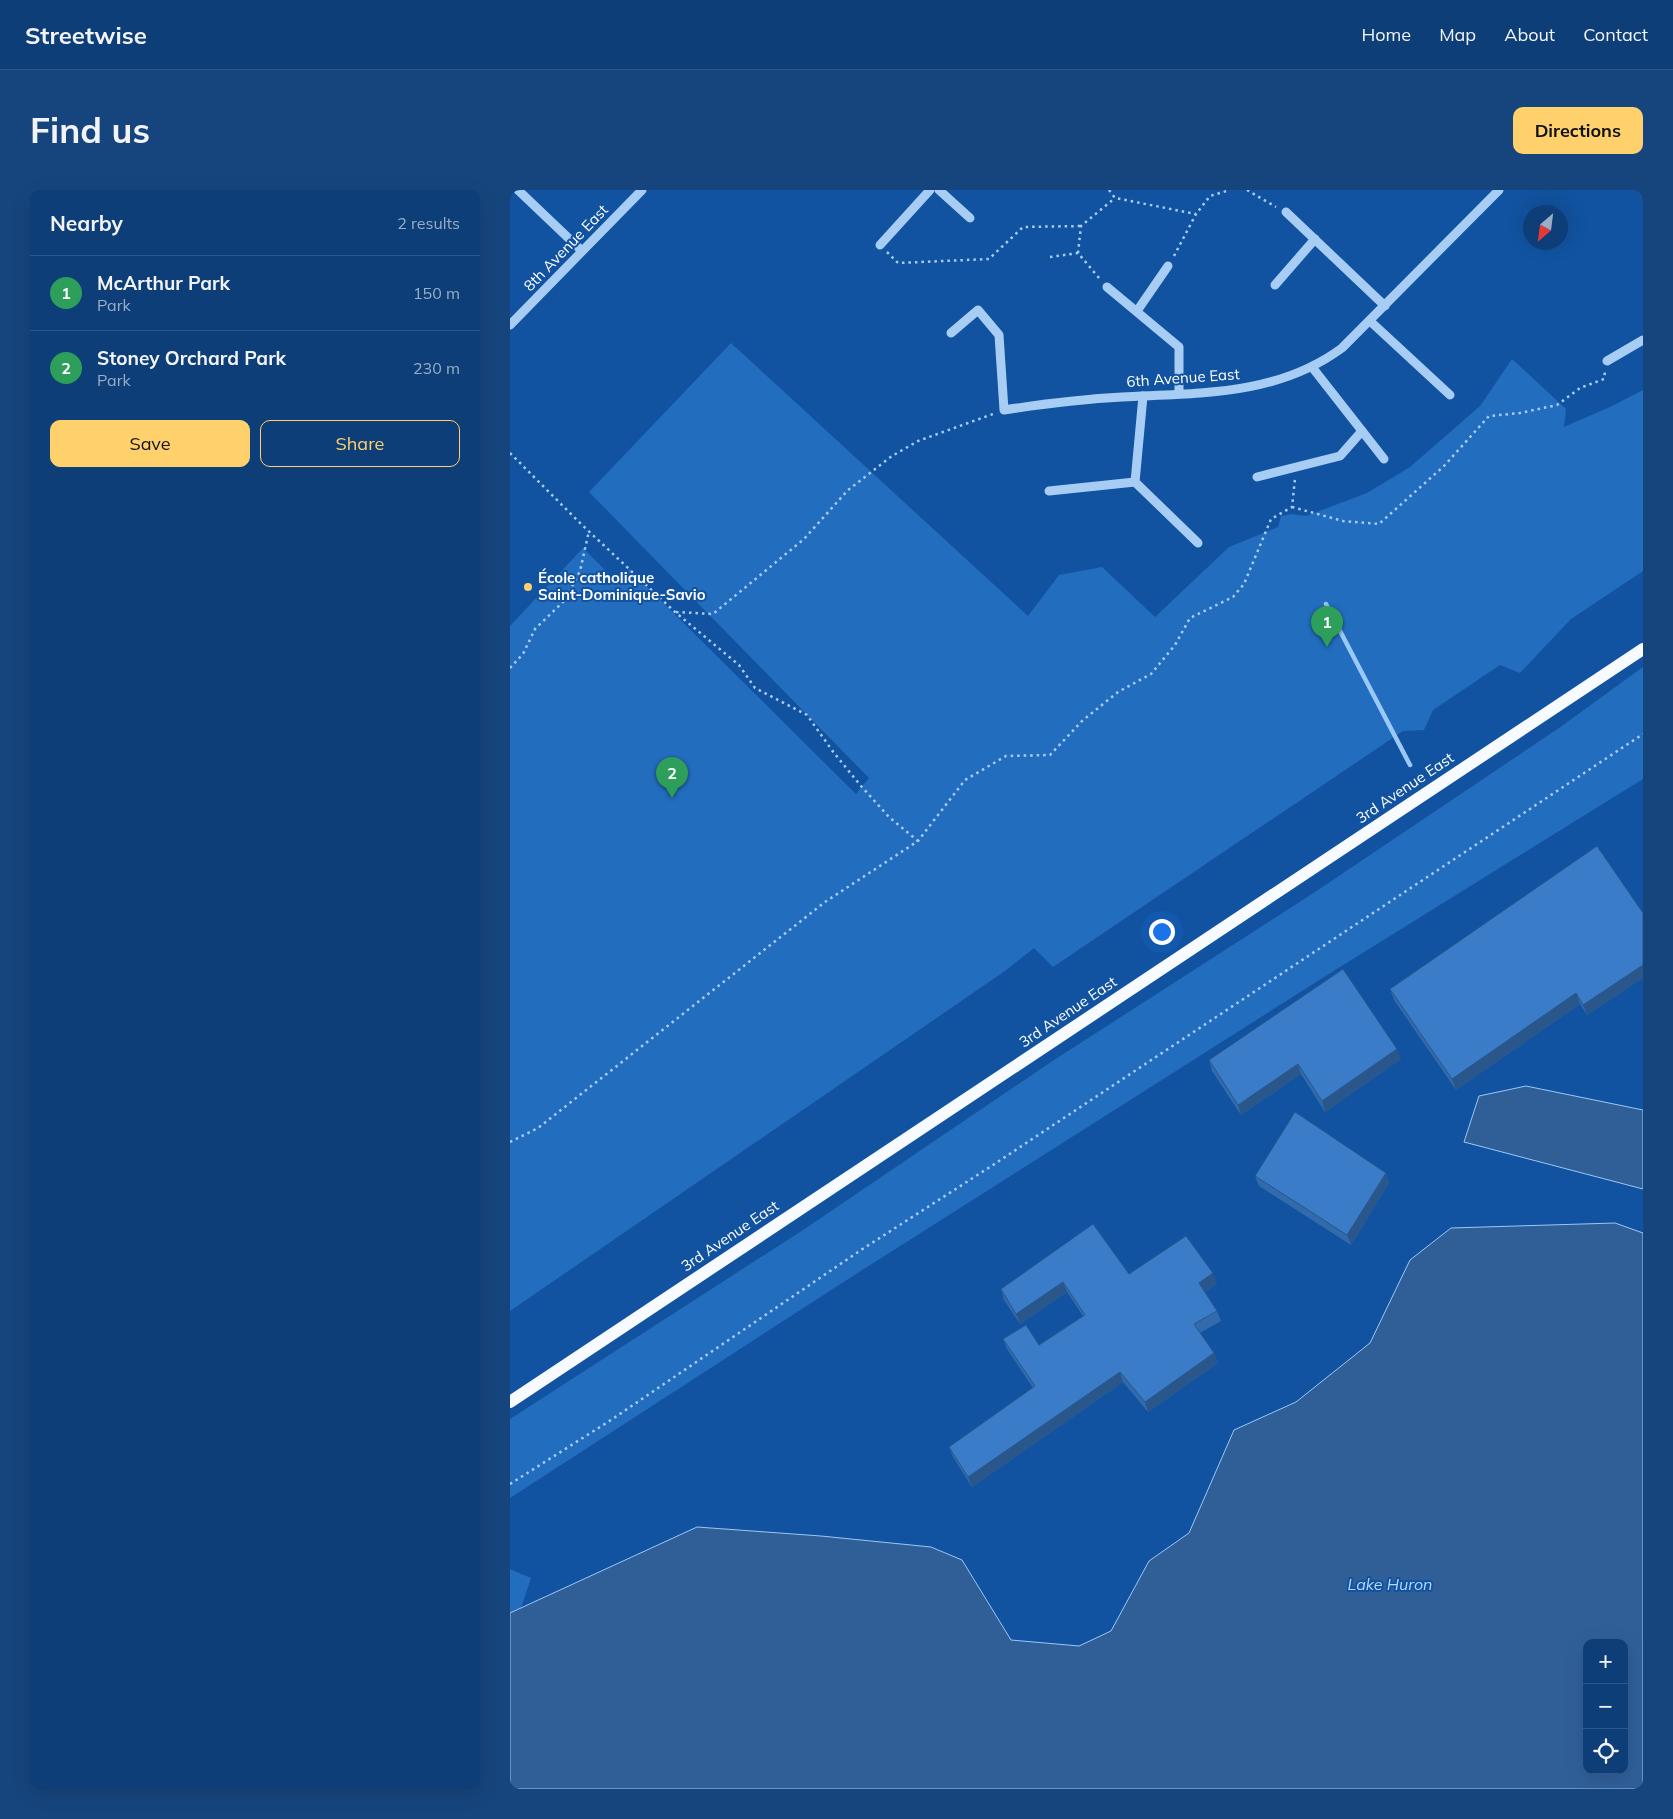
<!DOCTYPE html>
<html lang="en">
<head>
<meta charset="utf-8">
<style>
	:root { --surface:#0d3e78; --page:#16457d; --text:#f1f3f6; --muted:#9aaec6; --line:#2d578a; --accent:#ffd16d }
	body { margin:0; font-family:Mulish,sans-serif; background:var(--page); color:var(--text) }
	.controls { position:absolute; right:15px; bottom:15px; display:grid; overflow:hidden; border-radius:10px; box-shadow:0 5px 20px #0002 }
	.controls button { width:45px; height:45px; display:grid; place-items:center; padding:0; border:0; border-bottom:1px solid var(--line); background:var(--surface); color:var(--text); font:25px sans-serif }
	.compass { position:absolute; left:1013px; top:15px; width:45px; height:45px; border-radius:50%; background:var(--surface); box-shadow:0 5px 20px #0002; rotate:208deg }
	.you { position:absolute; left:651px; top:741px; width:18px; height:18px; margin:-12px; border:4px solid #fff; border-radius:50%; background:#1a73e8; box-shadow:0 0 0 8px #1a73e833 }
	.badge { display:grid; place-items:center; width:32px; height:32px; border-radius:50%; background:var(--accent); color:#fff; font-size:16px; font-weight:700 }
	.pin { position:absolute; translate:-50% -41px; filter:drop-shadow(0 1px 2px #0008) }
	.pin::after { content:''; position:absolute; top:26px; width:18px; height:15px; background:inherit; clip-path:polygon(0 0,100% 0,50% 100%) }
	.list { margin:0; padding:0; list-style:none }
	h2 { display:flex; justify-content:space-between; align-items:center; height:65px; margin:0; padding:0 20px; font-size:21px }
	h2 small { font-size:16px; font-weight:400; color:var(--muted) }
	.list li { display:grid; grid-template-columns:32px 1fr auto; gap:15px; align-items:center; box-sizing:border-box; height:75px; padding:0 20px; border-top:1px solid var(--line) }
	.list b { display:block; font-size:19px; white-space:nowrap }
	.list p { margin:0; font-size:16px; white-space:nowrap; color:var(--muted) }
	.list em { font-size:16px; font-style:normal; color:var(--muted) }
	.actions { display:flex; gap:10px; padding:15px 20px }
	.actions a { flex:1; padding:11px 0; border:1px solid var(--accent); border-radius:10px; text-align:center; font-size:18px; color:var(--accent) }
	.actions .main { background:var(--accent); color:#111 }
	.icon { flex:none; width:28px; height:28px; fill:none; stroke:currentColor; stroke-width:2; stroke-linecap:round; stroke-linejoin:round }
	.map { position:relative; flex:none; width:1133px; height:1599px; overflow:hidden; border-radius:10px }
	header { display:flex; align-items:center; gap:30px; box-sizing:border-box; height:70px; padding:0 25px; background:var(--surface); border-bottom:1px solid var(--line) }
	header strong { font-size:24px }
	nav { display:flex; gap:28px; margin-inline-start:auto; font-size:18px }
	.intro { display:flex; align-items:center; justify-content:space-between; box-sizing:border-box; height:120px; padding:0 30px }
	h1 { margin:0; font-size:35px }
	.button { padding:12px 22px; border-radius:10px; background:var(--accent); color:#111; font-size:18px; font-weight:700 }
	main { display:flex; gap:30px; padding:0 30px }
	aside { flex:1; background:var(--surface); border-radius:10px; box-shadow:0 5px 20px #0002 }
	.map>svg:first-child { display:block }
</style>
</head>
<body>
<header>
<strong>Streetwise</strong>
<nav><a>Home</a><a>Map</a><a>About</a><a>Contact</a></nav>
</header>
<div class="intro"><h1>Find us</h1><a class="button">Directions</a></div>
<main>
<aside>
<h2>Nearby<small>2 results</small></h2>
<ul class="list">
<li><span class="badge" style="background:#2e9e5b">1</span><div><b>McArthur Park</b><p>Park</p></div><em>150 m</em></li>
<li><span class="badge" style="background:#2e9e5b">2</span><div><b>Stoney Orchard Park</b><p>Park</p></div><em>230 m</em></li>
</ul>
<div class="actions"><a class="main">Save</a><a>Share</a></div>
</aside>
<div class="map">
<svg width="1133" height="1599" viewBox="0 0 1133 1599">
	<rect width="100%" height="100%" fill="#1153a0"/>
	<!-- green -->
	<g fill="#236dbe">
		<polygon points="221,153 518,426 549,385 592,377 645,427 719,357 768,337 771,326 781,324 796,326 857,303 900,277 970,216 1002,169 1056,219 1054,237 1100,217 1133,200 1133,381 1061,429 1010,483 990,475 923,520 914,540 893,541 543,777 524,758 495,781 0,1121 0,436 73,358 106,391 119,379 346,604 359,588 79,302"/>
		<polygon points="1133,477 1133,589 822,782 346,1084 0,1308 0,1229 296,1038 541,872 805,702 1049,538"/>
		<polygon points="0,1379 21,1388 11,1418 0,1423"/>
	</g>
	<!-- water -->
	<g fill="#305f98" stroke="#9ac8f8" fill-rule="evenodd">
		<polygon points="1016,896 1133,920 1133,999 954,952 969,906"/>
		<path d="M1105,1033l28,10v556h-1133v-176l187,-86 124,9 110,11 31,13 49,80 68,6 32,-15 38,-70 40,-28 45,-103 62,-28 74,-59 40,-83 41,-32zM1077,1453h37v127h-37z"/>
	</g>
	<g fill="none" stroke-linecap="round" stroke-linejoin="round">
		<!-- stream -->
		<polyline stroke="#9ac8f8" stroke-width="4.5" points="816,414 900,575"/>
		<!-- path -->
		<g stroke="#a8cdf5" stroke-width="2.5" stroke-dasharray="2.5 4" stroke-linecap="butt">
			<polyline points="599,0 605,8 686,24"/>
			<polyline points="737,0 766,17"/>
			<polyline points="377,62 388,73 479,69 513,37 571,36"/>
			<polyline points="664,66 686,24 700,6 720,0"/>
			<polyline points="540,67 568,63"/>
			<polyline points="589,88 568,63 571,36 605,8"/>
			<polyline points="0,263 71,334 165,422 229,475 245,498 297,525 324,563 351,596 379,627 408,651"/>
			<polyline points="782,317 833,331 869,334 934,276 979,226 1010,223 1047,215 1070,198 1094,189 1095,182"/>
			<polyline points="166,422 203,424 294,349 338,300 382,266 408,251 483,224"/>
			<polyline points="0,478 13,464 25,439 55,410 70,381 79,341"/>
			<polyline points="0,952 28,938 315,712 408,651 455,590 496,566 540,565 572,531 608,502 641,484 665,455 680,428 723,407 734,394 761,329 782,317 785,289"/>
			<polyline points="0,1294 101,1230 351,1060 483,975 1133,544"/>
		</g>
		<!-- minor -->
		<g stroke="#a8cdf5" stroke-width="9">
			<polyline points="8,0 72,61"/>
			<polyline points="429,0 460,28"/>
			<polyline points="776,22 875,116"/>
			<polyline points="370,55 420,0"/>
			<polyline points="765,95 805,49"/>
			<polyline points="597,97 669,157 669,204"/>
			<polyline points="627,121 658,76"/>
			<polyline points="860,131 940,205"/>
			<polyline points="0,135 132,0"/>
			<path d="M441,143l27,-23 21,25 5,75c39,-6 78,-11 118,-13 77,-4 155,-1 220,-49l157,-158"/>
			<polyline points="1097,171 1133,150"/>
			<polyline points="802,177 874,269"/>
			<polyline points="633,206 625,292 688,353"/>
			<polyline points="747,287 830,266 852,241"/>
			<polyline points="539,301 625,292"/>
		</g>
		<!-- major -->
		<polyline stroke="#f7faff" stroke-width="12" points="0,1212 1133,459"/>
	</g>
	<!-- wall -->
	<g fill="#326bab">
		<polygon points="1133,723 1133,788 1077,825 1070,814 946,900 884,810 880,799"/>
		<polygon points="891,869 815,922 791,884 731,925 702,881 699,870"/>
		<polygon points="876,983 879,993 841,1055 749,996 745,986"/>
		<polygon points="619,1084 707,1094 695,1102 707,1121 711,1131 690,1143 704,1163 708,1173 638,1222 613,1192 462,1297 443,1267 439,1257 523,1198 497,1159 493,1149 529,1155 573,1126 557,1102 510,1134 494,1110 491,1099"/>
	</g>
	<!-- shaded-wall -->
	<g fill="#29578b">
		<polygon points="1133,775 1133,788 1077,825 1073,815"/>
		<polygon points="1066,803 1070,814 946,900 942,889"/>
		<polygon points="887,859 891,869 815,922 812,911"/>
		<polygon points="788,874 791,884 731,925 728,915"/>
		<polygon points="876,983 879,993 841,1055 837,1045"/>
		<polygon points="703,1083 707,1094 692,1104 689,1093"/>
		<polygon points="553,1092 557,1102 510,1134 506,1124"/>
		<polygon points="704,1163 708,1173 638,1222 635,1212"/>
		<polygon points="610,1182 613,1192 462,1297 458,1287"/>
	</g>
	<!-- building -->
	<g fill="#3a7cc7" stroke="#29578b">
		<polygon points="1087,656 1133,723 1133,775 1073,815 1066,803 942,889 880,799"/>
		<polygon points="833,779 887,859 812,911 788,874 728,915 699,870"/>
		<polygon points="785,922 876,983 837,1045 745,986"/>
		<polygon points="583,1034 619,1084 676,1046 703,1083 689,1093 707,1121 684,1134 704,1163 635,1212 610,1182 458,1287 439,1257 525,1196 493,1149 516,1135 529,1155 575,1125 553,1092 506,1124 491,1099"/>
	</g>
	<!-- markers -->
	<circle fill="#ffd16d" stroke="#1153a0" stroke-width="2" cx="18" cy="397" r="5"/>
	<g text-anchor="middle" stroke-width="4" stroke-linejoin="round" paint-order="stroke">
		<!-- street labels -->
		<g font-size="15" fill="#fff" stroke="#1153a0">
			<text transform="translate(56 58) rotate(-46)" y="5">8th Avenue East</text>
			<text transform="translate(673 188) rotate(-4)" y="5">6th Avenue East</text>
			<text transform="translate(895 598) rotate(-34)" y="5">3rd Avenue East</text>
			<text transform="translate(558 822) rotate(-34)" y="5">3rd Avenue East</text>
			<text transform="translate(220 1046) rotate(-34)" y="5">3rd Avenue East</text>
		</g>
		<!-- poi labels -->
		<g font-size="15" font-weight="bold" fill="#fff" stroke="#1153a0" text-anchor="start">
			<text x="28" y="393">École catholique<tspan x="28" dy="17">Saint-Dominique-Savio</tspan></text>
		</g>
		<!-- water labels -->
		<g font-size="16" font-style="italic" fill="#b5d7fb" stroke="#1153a0">
			<text x="880" y="1400">Lake Huron</text>
		</g>
	</g>
</svg>
<div class="controls">
<button>+</button>
<button>−</button>
<button><svg class="icon" aria-label="locate" viewBox="0 0 24 24"><circle cx="12" cy="12" r="6"/><path d="M12 2v4M12 18v4M2 12h4M18 12h4"/></svg></button>
</div>
<svg class="compass" viewBox="-18 -18 36 36"><path d="M0-13l5 13h-10z" fill="#e53935"/><path d="M0 13l5-13h-10z" fill="#9aaec6"/></svg>
<div class="you"></div>
<div class="pin badge" style="left:817px;top:457px;background:#2e9e5b">1</div>
<div class="pin badge" style="left:162px;top:608px;background:#2e9e5b">2</div>
</div>
</main>
</body>
</html>
